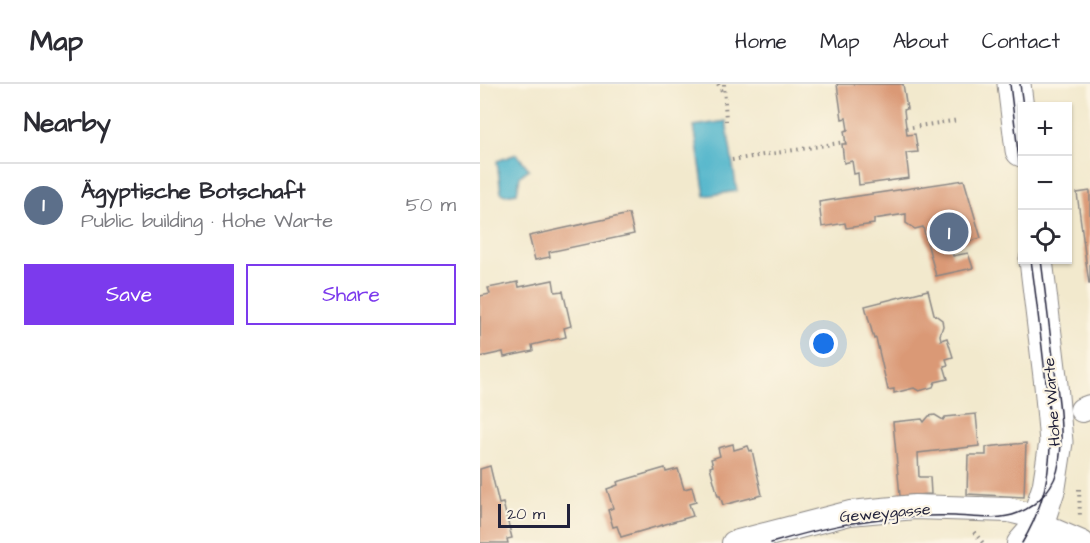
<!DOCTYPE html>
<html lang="en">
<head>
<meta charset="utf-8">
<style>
	:root { --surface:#fff; --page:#f2f2f3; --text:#2b2b33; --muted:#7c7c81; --line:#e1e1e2; --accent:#7c3aed }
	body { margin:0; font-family:"Architects Daughter",sans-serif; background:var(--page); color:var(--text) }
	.controls { position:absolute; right:18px; top:18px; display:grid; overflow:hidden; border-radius:0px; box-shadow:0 2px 4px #0004 }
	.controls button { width:54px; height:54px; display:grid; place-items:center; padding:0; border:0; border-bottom:2px solid var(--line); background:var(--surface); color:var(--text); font:30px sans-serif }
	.scale { position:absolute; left:18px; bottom:15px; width:72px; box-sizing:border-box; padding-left:6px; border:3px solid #22223b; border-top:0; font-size:16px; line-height:21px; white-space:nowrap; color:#22223b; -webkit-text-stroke:4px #fcf5e5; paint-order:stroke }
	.you { position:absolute; left:344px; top:260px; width:21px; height:21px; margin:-15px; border:4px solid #fff; border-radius:50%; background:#1a73e8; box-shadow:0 0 0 9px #1a73e833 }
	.badge { display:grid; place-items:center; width:39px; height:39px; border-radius:50%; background:var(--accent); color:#fff; font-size:20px; font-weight:700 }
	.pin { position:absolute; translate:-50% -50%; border:3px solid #fff; box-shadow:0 2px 6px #0006 }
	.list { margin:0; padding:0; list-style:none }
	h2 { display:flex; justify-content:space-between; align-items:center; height:78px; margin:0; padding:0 24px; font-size:26px }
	h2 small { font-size:20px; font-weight:400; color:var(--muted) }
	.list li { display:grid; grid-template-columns:39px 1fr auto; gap:18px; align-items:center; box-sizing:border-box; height:84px; padding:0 24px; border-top:2px solid var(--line) }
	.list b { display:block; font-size:22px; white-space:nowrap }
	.list p { margin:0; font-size:20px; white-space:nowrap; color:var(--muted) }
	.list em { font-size:20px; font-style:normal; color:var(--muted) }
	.actions { display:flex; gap:12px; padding:18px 24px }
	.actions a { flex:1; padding:14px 0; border:2px solid var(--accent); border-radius:0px; text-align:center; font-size:21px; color:var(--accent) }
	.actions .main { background:var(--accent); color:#fff }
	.icon { flex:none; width:33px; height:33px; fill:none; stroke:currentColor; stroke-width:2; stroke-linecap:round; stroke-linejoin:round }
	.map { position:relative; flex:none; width:610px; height:459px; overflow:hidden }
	header { display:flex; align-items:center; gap:36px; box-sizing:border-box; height:84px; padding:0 30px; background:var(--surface); border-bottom:2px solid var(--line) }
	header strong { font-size:28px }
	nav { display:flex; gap:33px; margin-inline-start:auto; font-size:21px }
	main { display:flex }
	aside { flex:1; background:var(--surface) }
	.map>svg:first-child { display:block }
</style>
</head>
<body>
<header>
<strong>Map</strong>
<nav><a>Home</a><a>Map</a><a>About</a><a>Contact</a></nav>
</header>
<main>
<aside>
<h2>Nearby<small></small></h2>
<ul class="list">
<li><span class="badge" style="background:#5c6f8a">1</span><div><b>Ägyptische Botschaft</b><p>Public building · Hohe Warte</p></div><em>50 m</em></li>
</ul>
<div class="actions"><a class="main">Save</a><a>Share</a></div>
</aside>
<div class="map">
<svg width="610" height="459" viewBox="0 0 610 459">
	<rect width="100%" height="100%" fill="#fcf5e5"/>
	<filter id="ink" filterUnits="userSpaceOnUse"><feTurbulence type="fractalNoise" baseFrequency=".0167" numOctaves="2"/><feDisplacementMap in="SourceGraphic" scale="12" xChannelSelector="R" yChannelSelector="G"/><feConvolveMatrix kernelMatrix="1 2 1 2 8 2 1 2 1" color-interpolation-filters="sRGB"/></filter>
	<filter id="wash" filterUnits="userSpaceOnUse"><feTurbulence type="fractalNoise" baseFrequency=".008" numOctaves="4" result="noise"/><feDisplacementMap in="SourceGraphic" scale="24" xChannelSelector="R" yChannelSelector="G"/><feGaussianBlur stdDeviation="1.35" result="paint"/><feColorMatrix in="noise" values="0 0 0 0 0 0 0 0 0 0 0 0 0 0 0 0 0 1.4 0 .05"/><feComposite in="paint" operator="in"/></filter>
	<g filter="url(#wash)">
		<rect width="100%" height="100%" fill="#f2e9cd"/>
		<!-- water -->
		<g fill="#4db4cb" stroke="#386b83" stroke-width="1.5">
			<polygon points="246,37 257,107 225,112 214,42"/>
			<polygon points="37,70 49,85 40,92 37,109 25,111 21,108 17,77"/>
		</g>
		<g id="blocks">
			<!-- building -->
			<g fill="#da9976">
				<polygon points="357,0 423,0 427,25 424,26 427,51 435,50 438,68 426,69 429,94 379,101 378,89 374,90 372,77 364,79 362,60 366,60 364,47 368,46 366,34 362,35"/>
				<polygon points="484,96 501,154 470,163 473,172 488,169 493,184 456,192 443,143 435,145 426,139 426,130 394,135 394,140 366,144 365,139 342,143 339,118"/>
				<polygon points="610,107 610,200 609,200 597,109"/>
				<polygon points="149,130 154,150 69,168 70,173 55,176 49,152"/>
				<polygon points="73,196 75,208 83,207 91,242 84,244 86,253 52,261 53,267 24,273 23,268 0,273 0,212 10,210 8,204 38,198 39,203"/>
				<polygon points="448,206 454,230 462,236 463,242 460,251 461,256 467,254 473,273 466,275 468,281 464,282 468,295 455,298 453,303 439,307 434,304 414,309 414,305 408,306 396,254 394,255 385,222"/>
				<polygon points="496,330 499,362 438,369 439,393 450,393 451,410 420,412 413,338 442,335 444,338 449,332 455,331 463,336 465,333"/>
				<polygon points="546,359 544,413 487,410 488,371 506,371 506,363"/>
				<polygon points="253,360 254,366 268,362 270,367 272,366 282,411 243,421 240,412 238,412 230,383 233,382 231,375 240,372 238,364"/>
				<polygon points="10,382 19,420 23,419 32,454 27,455 28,459 0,459 0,385"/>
				<polygon points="185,384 186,388 198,385 204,405 212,403 216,418 209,420 213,432 141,453 137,442 133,443 128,426 133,424 127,405 138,401 137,398"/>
			</g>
		</g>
	</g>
	<g filter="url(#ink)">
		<use href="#blocks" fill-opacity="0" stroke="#8a8684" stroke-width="1.5"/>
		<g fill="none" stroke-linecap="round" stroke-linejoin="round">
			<!-- street casing -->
			<g stroke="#8a8684" stroke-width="26">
				<g id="street">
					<polyline points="602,326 610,323"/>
					<polyline points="254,459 370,429 435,423 529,426 549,431 574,447 602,459"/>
					<polyline points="539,459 558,437"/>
				</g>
			</g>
			<!-- secondary casing -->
			<g stroke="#8a8684" stroke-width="35">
				<g id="secondary">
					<polyline points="534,0 542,66"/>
					<polyline points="556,176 571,301 576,358 569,403 558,437 560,459"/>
				</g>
			</g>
			<!-- path -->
			<g stroke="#8a8684" stroke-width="4" stroke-dasharray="1.5 4.5" stroke-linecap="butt">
				<polyline points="238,0 244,10"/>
				<polyline points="244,0 246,37"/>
				<polyline points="426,44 479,36"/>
				<polyline points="252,76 365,58"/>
				<polyline points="599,405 600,434"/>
				<polyline points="494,448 503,459"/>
			</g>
			<!-- street -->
			<use href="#street" stroke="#fff" stroke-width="24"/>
			<!-- secondary -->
			<use href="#secondary" stroke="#fff" stroke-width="33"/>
			<!-- tram -->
			<g stroke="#22223b" stroke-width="1.5">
				<polyline points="530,0 542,102"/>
				<polyline points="540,0 543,22"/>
				<path d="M291,459c44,-13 88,-24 134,-26 17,-1 33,-2 50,-1 21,1 43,5 63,-3 21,-8 38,-28 41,-50 5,-30 0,-62 -4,-91 -5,-37 -9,-75 -14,-112"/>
				<path d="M542,459c36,-59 30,-113 22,-178 -4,-35 -8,-70 -13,-105"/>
			</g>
		</g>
	</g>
	<g text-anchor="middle" stroke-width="4.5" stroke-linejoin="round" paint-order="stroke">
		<!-- street labels -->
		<g font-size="16" fill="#22223b" stroke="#fcf5e5">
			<text transform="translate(571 318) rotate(-94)" y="6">Hohe Warte</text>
			<text transform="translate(405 428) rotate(-5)" y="6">Geweygasse</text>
		</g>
	</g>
</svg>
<div class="controls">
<button>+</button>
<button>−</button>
<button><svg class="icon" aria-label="locate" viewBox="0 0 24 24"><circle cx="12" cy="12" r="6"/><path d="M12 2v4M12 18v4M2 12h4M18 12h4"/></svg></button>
</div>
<div class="scale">20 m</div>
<div class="you"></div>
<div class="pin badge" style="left:469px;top:148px;background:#5c6f8a">1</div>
</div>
</main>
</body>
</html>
